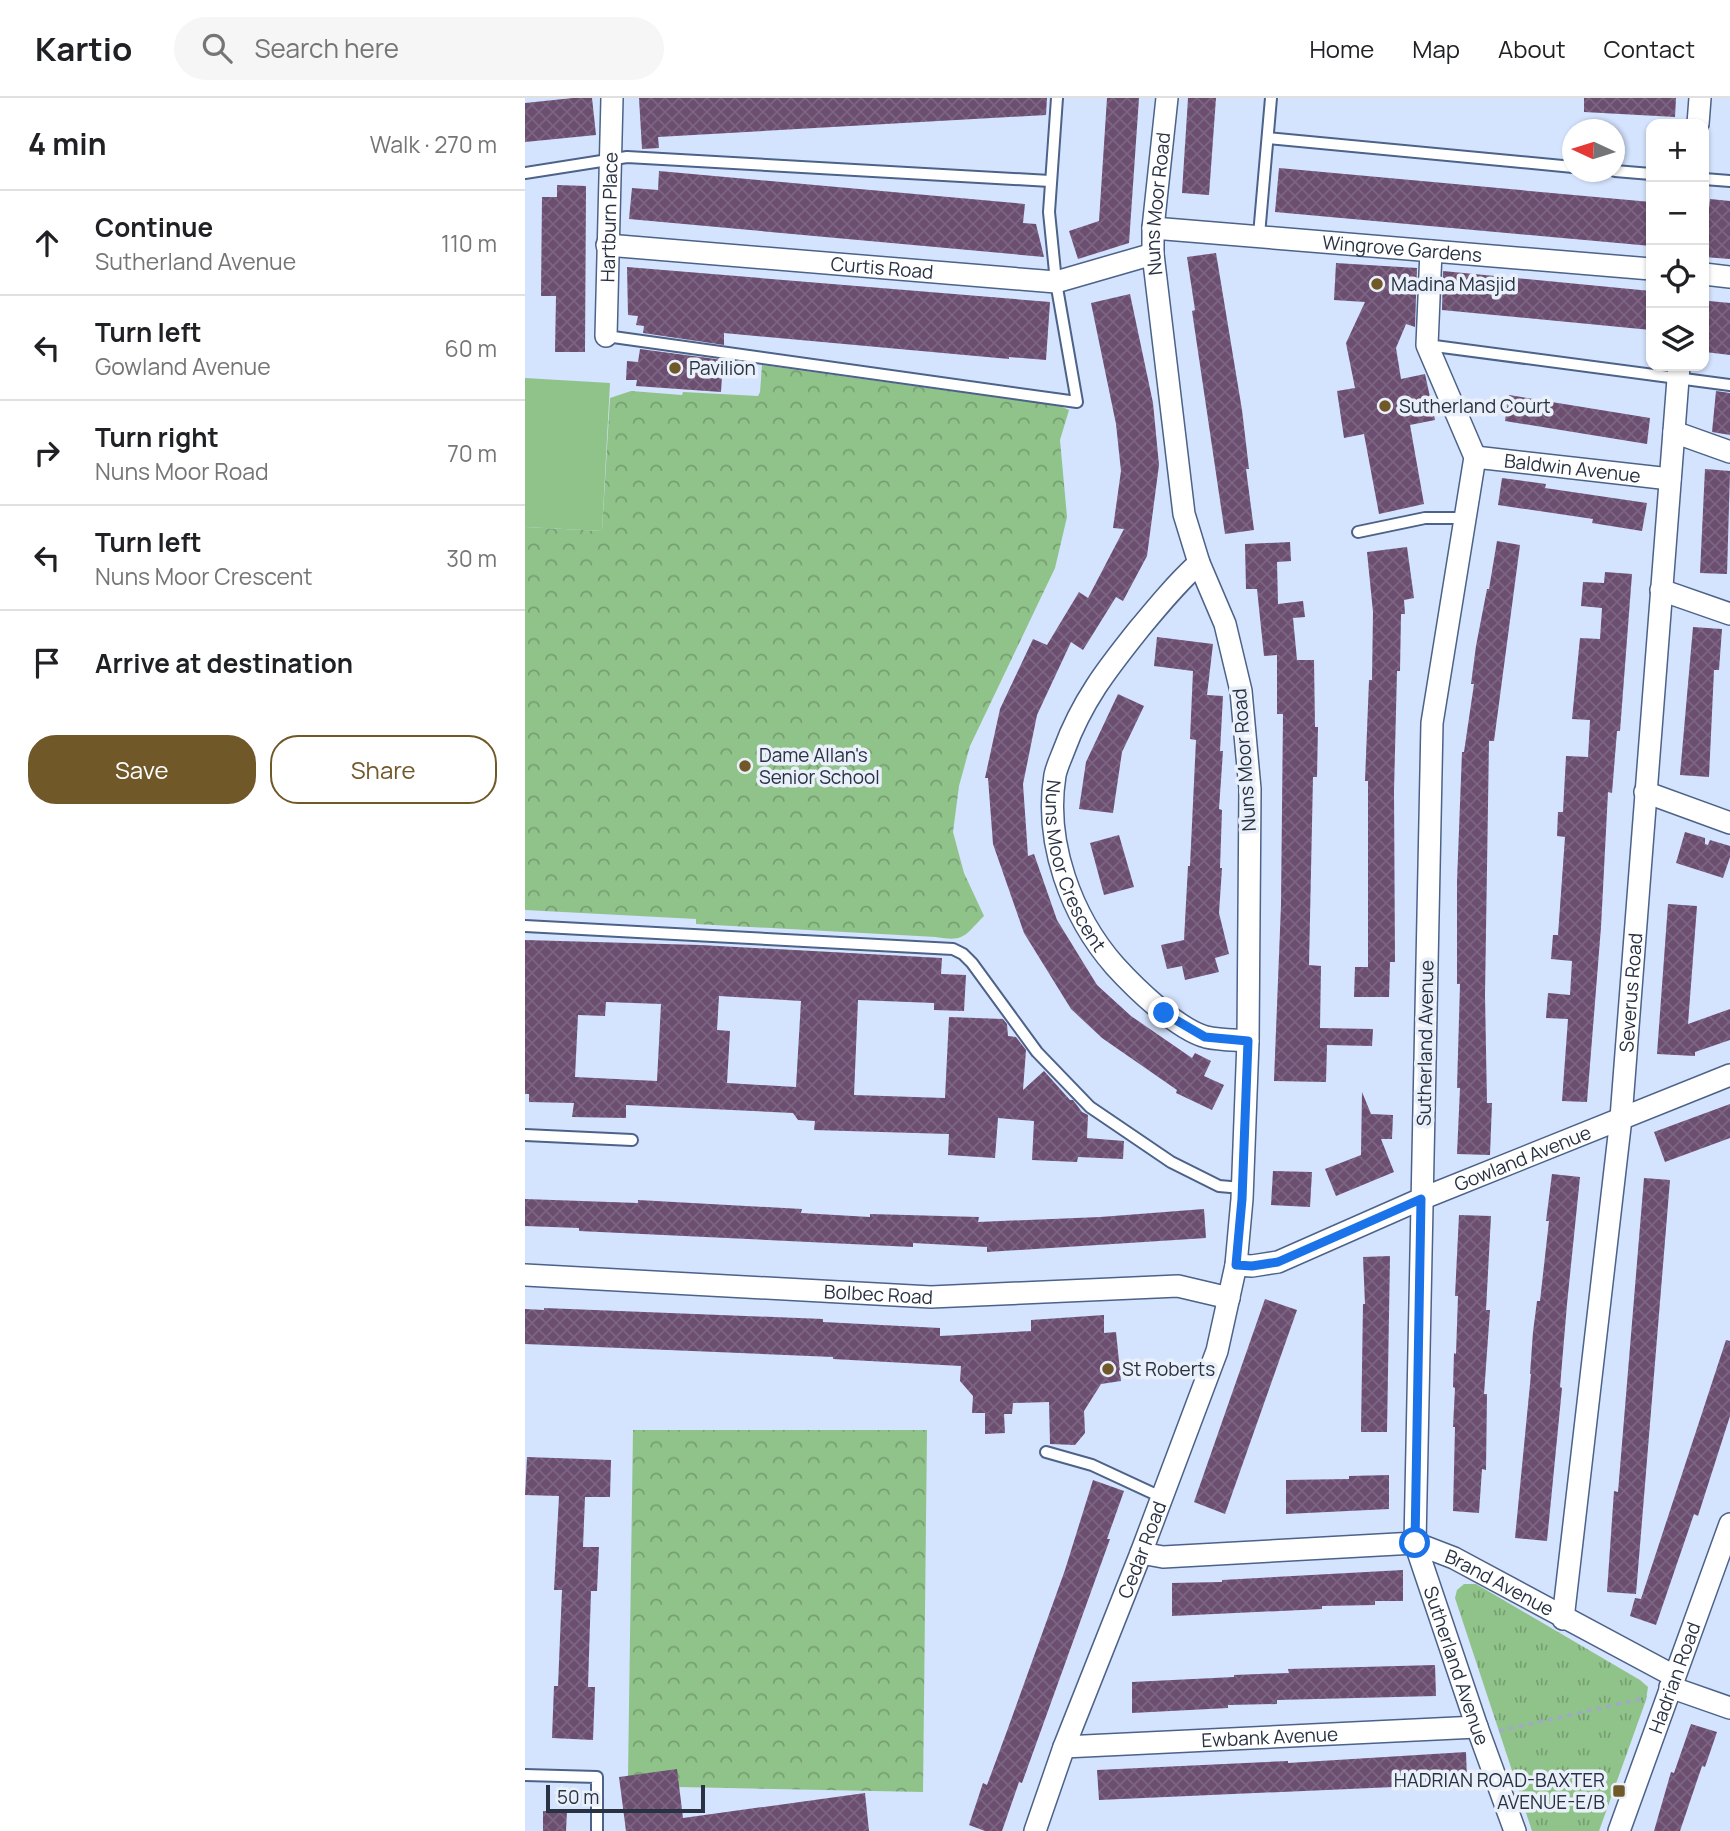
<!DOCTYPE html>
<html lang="en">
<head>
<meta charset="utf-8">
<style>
	:root { --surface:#fff; --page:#f6f6f6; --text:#202124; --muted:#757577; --line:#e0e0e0; --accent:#705828 }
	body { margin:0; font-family:Manrope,sans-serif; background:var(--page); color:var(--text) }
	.controls { position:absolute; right:21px; top:21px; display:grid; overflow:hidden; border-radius:14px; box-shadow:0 2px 5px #0004 }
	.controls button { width:63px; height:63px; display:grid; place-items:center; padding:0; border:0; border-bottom:2px solid var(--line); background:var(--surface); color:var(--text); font:35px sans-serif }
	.compass { position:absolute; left:1037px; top:21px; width:63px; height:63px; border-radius:50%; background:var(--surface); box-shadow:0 2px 5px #0004; rotate:274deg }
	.scale { position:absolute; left:21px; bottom:18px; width:159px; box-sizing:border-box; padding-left:7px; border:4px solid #283243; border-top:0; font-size:19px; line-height:24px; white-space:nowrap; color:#283243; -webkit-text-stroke:5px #eaf0f9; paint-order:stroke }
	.stop { position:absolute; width:21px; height:21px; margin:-16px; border:5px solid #1a73e8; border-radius:50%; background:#fff }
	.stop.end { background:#1a73e8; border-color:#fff; box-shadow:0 2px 7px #0008 }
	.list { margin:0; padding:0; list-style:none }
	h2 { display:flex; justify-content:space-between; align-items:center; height:91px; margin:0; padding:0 28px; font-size:30px }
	h2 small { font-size:23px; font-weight:400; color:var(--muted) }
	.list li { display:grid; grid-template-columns:46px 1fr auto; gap:21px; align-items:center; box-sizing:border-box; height:105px; padding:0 28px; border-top:2px solid var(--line) }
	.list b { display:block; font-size:26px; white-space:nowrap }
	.list p { margin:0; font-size:23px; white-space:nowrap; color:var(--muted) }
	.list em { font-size:23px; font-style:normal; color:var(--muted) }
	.actions { display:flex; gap:14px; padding:21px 28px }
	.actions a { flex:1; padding:16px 0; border:2px solid var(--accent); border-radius:28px; text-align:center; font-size:24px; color:var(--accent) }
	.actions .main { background:var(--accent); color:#fff }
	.icon { flex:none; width:38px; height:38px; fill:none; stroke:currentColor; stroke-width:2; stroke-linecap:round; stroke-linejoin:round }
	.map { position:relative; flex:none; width:1205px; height:1733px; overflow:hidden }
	header { display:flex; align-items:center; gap:42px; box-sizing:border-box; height:98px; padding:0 35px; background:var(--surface); border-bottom:2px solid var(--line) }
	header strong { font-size:33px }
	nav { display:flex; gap:38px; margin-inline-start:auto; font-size:24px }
	.search { width:490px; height:63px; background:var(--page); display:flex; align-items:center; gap:18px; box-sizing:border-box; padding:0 24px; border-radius:38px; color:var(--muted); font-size:26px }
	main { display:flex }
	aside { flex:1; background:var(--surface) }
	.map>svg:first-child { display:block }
</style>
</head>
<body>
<header>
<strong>Kartio</strong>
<div class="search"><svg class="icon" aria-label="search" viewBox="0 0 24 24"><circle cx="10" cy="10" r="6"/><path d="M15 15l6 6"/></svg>Search here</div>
<nav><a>Home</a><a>Map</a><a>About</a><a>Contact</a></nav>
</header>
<main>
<aside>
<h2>4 min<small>Walk · 270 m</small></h2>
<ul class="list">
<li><svg class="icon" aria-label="ahead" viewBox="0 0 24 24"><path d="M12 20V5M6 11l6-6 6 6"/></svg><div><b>Continue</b><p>Sutherland Avenue</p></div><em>110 m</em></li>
<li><svg class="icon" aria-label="left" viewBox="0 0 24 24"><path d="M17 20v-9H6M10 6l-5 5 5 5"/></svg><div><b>Turn left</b><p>Gowland Avenue</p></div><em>60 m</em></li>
<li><svg class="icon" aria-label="right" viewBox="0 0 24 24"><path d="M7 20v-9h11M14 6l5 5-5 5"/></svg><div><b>Turn right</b><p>Nuns Moor Road</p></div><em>70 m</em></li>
<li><svg class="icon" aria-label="left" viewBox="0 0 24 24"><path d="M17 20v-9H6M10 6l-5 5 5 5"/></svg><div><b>Turn left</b><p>Nuns Moor Crescent</p></div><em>30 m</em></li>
<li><svg class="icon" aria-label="arrive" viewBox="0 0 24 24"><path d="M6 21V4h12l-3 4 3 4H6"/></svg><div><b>Arrive at destination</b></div></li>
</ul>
<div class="actions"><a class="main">Save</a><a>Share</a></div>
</aside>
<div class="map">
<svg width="1205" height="1733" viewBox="0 0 1205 1733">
	<defs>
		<pattern id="grass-tufts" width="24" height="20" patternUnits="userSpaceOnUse" patternTransform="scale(1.75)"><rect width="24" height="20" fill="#90c389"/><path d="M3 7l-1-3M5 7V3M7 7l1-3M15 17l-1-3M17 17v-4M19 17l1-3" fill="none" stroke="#769f72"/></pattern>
		<pattern id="forest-crowns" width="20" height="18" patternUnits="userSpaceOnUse" patternTransform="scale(1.75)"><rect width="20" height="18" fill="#90c389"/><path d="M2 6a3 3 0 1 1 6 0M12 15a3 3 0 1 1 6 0" fill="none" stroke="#769f72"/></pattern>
		<pattern id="building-cross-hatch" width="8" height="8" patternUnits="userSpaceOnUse" patternTransform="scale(1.75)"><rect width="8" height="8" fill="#6c4e71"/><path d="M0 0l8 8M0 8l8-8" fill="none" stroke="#7c6582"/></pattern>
	</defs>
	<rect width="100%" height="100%" fill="#d4e3fe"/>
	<!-- grass -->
	<polygon fill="url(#grass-tufts)" points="939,1486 951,1486 1115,1582 1123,1589 1121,1602 1074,1733 1007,1733 930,1500 932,1492"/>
	<!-- forest -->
	<g fill="url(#forest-crowns)">
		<path d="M237,267l298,41 9,4 -9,30 7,77 -12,51 -85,178 -11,40 -6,46 11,41 20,43c-20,20 -19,26 -48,21l-240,-13v-5l-171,-9v-383l77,4 8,-133 21,-7 51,4 1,-3 75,4 2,-4z"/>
		<polygon points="108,1332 402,1332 398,1694 154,1689 103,1678"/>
	</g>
	<!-- pitch -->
	<polygon fill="#90c389" points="0,280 85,285 77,433 0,429"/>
	<!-- building -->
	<g fill="url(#building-cross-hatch)" fill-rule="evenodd">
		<polygon points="48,0 67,0 71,37 0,44 0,5"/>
		<polygon points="114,0 522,0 521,17 133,39 134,50 117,51"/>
		<polygon points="582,0 614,0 604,145 553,161 544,133 574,123"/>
		<polygon points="663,0 691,0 684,97 657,95"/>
		<polygon points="1059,0 1151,0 1150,19 1059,14"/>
		<polygon points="754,70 1126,104 1126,148 750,114"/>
		<polygon points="134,73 500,106 498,125 511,126 519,159 104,121 107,90 133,92"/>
		<polygon points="32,87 61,88 60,254 30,254 31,198 16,198 17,99 32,99"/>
		<polygon points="1185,101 1205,103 1205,161 1179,159"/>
		<polygon points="691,155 717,312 724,371 721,371 729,432 700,436 667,213 670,212 662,159"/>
		<polygon points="811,165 892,170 890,229 881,226 871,250 876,281 900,276 910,322 885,327 899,406 854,416 839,336 819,340 812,293 830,290 821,245 840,204 809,202"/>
		<polygon points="102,169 525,204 521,262 484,259 484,261 199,235 199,247 118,235 119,228 111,227 113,218 103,217"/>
		<polygon points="918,173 1126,193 1126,232 917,212"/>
		<polygon points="605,196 628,305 634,367 622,458 598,503 591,499 558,552 546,544 512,617 498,686 503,758 509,756 532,822 572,887 606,918 667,960 670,955 686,963 679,978 699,987 687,1012 651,995 652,992 577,940 546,911 499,835 468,746 463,680 460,680 475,611 508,541 522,547 554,494 563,500 599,431 588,430 596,373 591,326 566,205"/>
		<polygon points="1184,203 1205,205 1205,257 1180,254"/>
		<polygon points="115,251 198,262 196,294 111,288 112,282 101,282 102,263 113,264"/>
		<polygon points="1191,293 1205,295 1205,337 1187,334"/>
		<polygon points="984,297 1125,320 1122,346 980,323"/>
		<polygon points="1180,371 1205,373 1202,476 1175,475"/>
		<polygon points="977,380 1021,386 1020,390 1122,405 1117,433 1067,425 1068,421 973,407"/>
		<polygon points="972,443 995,447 969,643 964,643 960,897 962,1005 967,1005 965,1057 932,1056 935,990 932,990 935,886 932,886 932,784 937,654 939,654 949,586 946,586 951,548 962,491 964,491"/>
		<polygon points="765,444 766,463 752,464 753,506 778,503 780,519 768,520 772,562 789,562 790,629 793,629 792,679 788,679 784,867 796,868 795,930 848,931 847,948 802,947 801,984 749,983 756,807 758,616 752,616 752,557 739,558 732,491 721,491 720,446"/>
		<polygon points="882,449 889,500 879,502 880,516 876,516 875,573 872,573 869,693 870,864 865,864 864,899 829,899 830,869 843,869 843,683 840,683 844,582 847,582 848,514 842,454"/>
		<polygon points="1080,474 1107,476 1095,633 1092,633 1087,695 1083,694 1076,829 1062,1004 1037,1003 1043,921 1021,920 1023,895 1045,897 1047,863 1026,861 1028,837 1033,837 1040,739 1032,738 1033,714 1038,714 1041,658 1063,659 1065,622 1047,621 1055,540 1075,541 1077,510 1056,508 1058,484 1079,485"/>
		<polygon points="1168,529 1197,531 1194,572 1189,572 1184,679 1155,677"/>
		<polygon points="632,539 688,546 682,597 698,598 695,653 698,653 694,711 697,712 695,770 697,770 694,815 704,856 690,860 694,874 660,882 657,868 642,871 636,847 659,842 663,768 665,768 671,642 665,641 668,573 629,568"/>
		<polygon points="593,596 619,608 597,654 588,715 554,711 561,664"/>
		<polygon points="1160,734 1180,740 1180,746 1183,747 1185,742 1205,748 1205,759 1198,780 1151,765"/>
		<polygon points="594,737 609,789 579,797 565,745"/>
		<polygon points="1143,806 1172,808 1163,926 1205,911 1205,942 1170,954 1170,958 1132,956"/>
		<path d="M0,842l175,5 242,13 -1,16 25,1 -2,36 -30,-1v-7l-76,-3 -4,95 91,3 4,-81 54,2 4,5 1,12 8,1 10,13 -3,40 21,-19 26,29h3l9,12 6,3 -1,23 37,3 -1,18 -45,-2 -1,5 -45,-2 2,-39 -36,-3 -3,40 -47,-3 1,-21 -135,-4 1,-9 -17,-1 -5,-7 -167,-8v13l-54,-1 2,-14 -45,-1v-8h-4zM194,898l82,5 -5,86 -69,-4 3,-52 -13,-1zM81,904l55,2 -4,77 -82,-4 3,-62 27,1z"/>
		<polygon points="837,994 846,1016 868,1017 867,1041 856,1041 869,1074 811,1098 800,1071 836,1057"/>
		<polygon points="1205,1006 1205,1040 1140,1064 1129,1034"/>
		<polygon points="748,1073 787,1074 785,1109 746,1107"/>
		<polygon points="1027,1076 1055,1079 1042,1206 1035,1289 1037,1290 1022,1443 990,1440 1006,1276 1005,1276 1008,1234 1012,1203 1015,1203 1024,1123 1021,1123"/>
		<polygon points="1119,1080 1145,1082 1111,1496 1082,1494 1089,1393 1093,1394"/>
		<polygon points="0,1101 113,1105 113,1102 277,1111 276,1115 345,1119 345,1116 454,1119 453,1124 575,1119 679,1111 681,1140 462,1154 462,1149 388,1145 388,1149 54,1133 54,1130 0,1128"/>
		<polygon points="934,1117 966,1118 961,1212 965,1212 959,1296 962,1296 961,1372 957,1371 954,1415 928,1413 930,1329 928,1329 930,1290 928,1289 929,1255 931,1256 933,1198 930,1198"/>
		<polygon points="865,1158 862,1334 836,1334 838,1206 840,1206 838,1159"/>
		<polygon points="740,1201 772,1212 700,1416 669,1404"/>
		<polygon points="19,1210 298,1221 298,1224 415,1230 415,1238 506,1233 506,1222 579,1217 579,1235 591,1234 596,1283 576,1286 559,1313 560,1335 550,1347 525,1346 524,1304 488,1305 487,1316 479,1316 480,1335 460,1336 460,1315 447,1315 448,1298 435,1283 436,1268 308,1261 308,1259 0,1246 0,1211 19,1212"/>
		<polygon points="1201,1242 1205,1243 1205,1318 1173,1418 1169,1416 1131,1527 1105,1518 1110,1500 1116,1501"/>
		<polygon points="2,1359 86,1362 85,1399 60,1399 58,1449 74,1449 72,1493 66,1493 63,1589 70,1589 68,1642 27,1640 29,1588 33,1588 37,1492 29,1492 34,1398 0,1397"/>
		<polygon points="864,1377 864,1411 761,1416 761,1382 824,1381 824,1378"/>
		<polygon points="568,1382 599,1393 582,1441 585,1441 497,1685 494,1684 477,1733 460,1733 444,1727 458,1685 462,1687 482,1633 540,1472"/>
		<polygon points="878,1472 878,1503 850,1503 850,1507 797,1508 797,1511 647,1518 647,1485 697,1484 697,1482"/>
		<polygon points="910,1567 911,1598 752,1602 752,1606 703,1607 703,1610 607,1615 607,1584 709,1579 709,1577 764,1575 763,1571"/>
		<polygon points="1166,1626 1192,1634 1180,1669 1177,1668 1155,1733 1129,1733 1146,1674 1149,1675"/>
		<polygon points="941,1654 942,1682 914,1684 914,1687 574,1702 572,1672 763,1663 763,1665"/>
		<polygon points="152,1671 158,1720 340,1695 344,1733 101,1733 94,1679"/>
		<polygon points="18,1713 42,1713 41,1733 18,1733"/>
	</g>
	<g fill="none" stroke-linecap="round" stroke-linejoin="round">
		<!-- lane casing -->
		<g stroke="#4c6288" stroke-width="14">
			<g id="lane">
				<polyline points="743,40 1048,69"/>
				<polyline points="1090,73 1126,76"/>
				<polyline points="0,75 102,59 525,83"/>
				<polyline points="1179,81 1205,83"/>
				<polyline points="734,137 746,0"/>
				<polyline points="81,238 552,304 531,184 524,114 532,0"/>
				<polyline points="902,247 1205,287"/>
				<polyline points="833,434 900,420 940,420"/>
				<polyline points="0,828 428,851 438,856 447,865 512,954 565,1009 646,1064 694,1088 717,1090"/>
				<polyline points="0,1037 107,1042"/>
				<polyline points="521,1354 567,1367 636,1399"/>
				<polyline points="0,1677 72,1679 72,1733"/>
			</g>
		</g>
		<!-- street casing -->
		<g stroke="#4c6288" stroke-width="24">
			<g id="street">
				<polyline points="1173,26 1175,0"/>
				<path id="s1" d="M628,130l498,41"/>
				<path id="s2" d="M82,147l449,37 97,-28"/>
				<path id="s3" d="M906,153l-4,94 48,112 -43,266 -17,820 62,184 38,104"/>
				<polyline points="1179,176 1205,179"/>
				<path id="s4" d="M81,238l6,-238"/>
				<polyline points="1149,334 1205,354"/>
				<path id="s5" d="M950,359l195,22"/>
				<path id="s6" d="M674,465c-22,20 -41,43 -60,66 -32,40 -57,72 -75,121 -3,8 -7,16 -9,25 -11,67 16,141 60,191 20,22 62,63 91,71 13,3 29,3 42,4"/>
				<polyline points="1136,492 1205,516"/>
				<polyline points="1120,694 1205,725"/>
				<path id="s7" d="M711,1167l16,1 26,-4 143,-63 309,-124"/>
				<path id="s8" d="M0,1177l406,22 247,-11 51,12"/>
				<path id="s9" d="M616,1455l22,4 252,-14 39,15 220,118"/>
				<path id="s10" d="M1038,1521l58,-501 58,-752"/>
				<polyline points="1145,1589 1205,1610"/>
				<path id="s11" d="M539,1649l413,-20"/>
				<path id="s12" d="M510,1733l29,-84 77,-194 76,-202 19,-86 6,-66 6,-158 2,-252 -9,-98 -16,-67 -26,-61 -15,-49 -31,-260v-26l14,-130"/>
				<path id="s13" d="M1094,1733l111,-307"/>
			</g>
		</g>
		<!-- path -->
		<polyline stroke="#9eabc3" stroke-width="3.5" stroke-dasharray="5 5" stroke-linecap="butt" points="974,1633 1120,1600"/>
		<!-- lane -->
		<use href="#lane" stroke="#fff" stroke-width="10"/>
		<!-- street -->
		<use href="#street" stroke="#fff" stroke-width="21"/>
	</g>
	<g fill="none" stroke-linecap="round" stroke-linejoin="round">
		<!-- route -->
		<polyline stroke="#1a73e8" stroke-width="9" points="639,915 680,939 723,943 717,1101 711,1167 727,1168 753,1164 896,1101 890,1445"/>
	</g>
	<!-- markers -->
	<g fill="#705828" stroke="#eaf0f9" stroke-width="2.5">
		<circle cx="852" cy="186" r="7"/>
		<circle cx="150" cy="270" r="7"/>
		<circle cx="860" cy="308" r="7"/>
		<circle cx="220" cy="668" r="7"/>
		<circle cx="583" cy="1271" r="7"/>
		<rect x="1087" y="1686" width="14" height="14" rx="3.5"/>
	</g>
	<g text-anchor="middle" stroke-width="7" stroke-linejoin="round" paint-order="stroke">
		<!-- street labels -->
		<g font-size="19" fill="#283243" stroke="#eaf0f9">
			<text dy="7" stroke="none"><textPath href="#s12" startOffset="1675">Nuns Moor Road</textPath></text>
			<text dy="7" stroke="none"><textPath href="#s4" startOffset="119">Hartburn Place</textPath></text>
			<text dy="7" stroke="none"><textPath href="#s1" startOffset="250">Wingrove Gardens</textPath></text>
			<text dy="7" stroke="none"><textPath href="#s2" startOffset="276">Curtis Road</textPath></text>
			<text dy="7" stroke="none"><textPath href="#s5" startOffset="98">Baldwin Avenue</textPath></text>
			<text transform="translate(719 662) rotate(-94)" y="7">Nuns Moor Road</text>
			<text dy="7" stroke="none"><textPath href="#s6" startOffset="354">Nuns Moor Crescent</textPath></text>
			<text dy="7" stroke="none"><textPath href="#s10" startOffset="630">Severus Road</textPath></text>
			<text transform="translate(900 945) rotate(-89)" y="7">Sutherland Avenue</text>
			<text dy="7" stroke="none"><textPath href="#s7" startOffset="308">Gowland Avenue</textPath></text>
			<text dy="7" stroke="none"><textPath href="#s8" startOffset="354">Bolbec Road</textPath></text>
			<text dy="7" stroke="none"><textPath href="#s12" startOffset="301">Cedar Road</textPath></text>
			<text dy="7" stroke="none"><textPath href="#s9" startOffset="368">Brand Avenue</textPath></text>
			<text dy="7" stroke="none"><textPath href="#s3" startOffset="1435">Sutherland Avenue</textPath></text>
			<text dy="7" stroke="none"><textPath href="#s13" startOffset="163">Hadrian Road</textPath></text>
			<text dy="7" stroke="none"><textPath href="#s11" startOffset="206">Ewbank Avenue</textPath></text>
		</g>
		<!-- poi labels -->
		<g font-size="19" fill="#283243" stroke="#eaf0f9" text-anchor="start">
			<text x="866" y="193">Madina Masjid</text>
			<text x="164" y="277">Pavilion</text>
			<text x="874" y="315">Sutherland Court</text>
			<text x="234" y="664">Dame Allan's<tspan x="234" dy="22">Senior School</tspan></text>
			<text x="597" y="1278">St Roberts</text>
			<text x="1080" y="1689" text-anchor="end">HADRIAN ROAD-BAXTER<tspan x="1080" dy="22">AVENUE-E/B</tspan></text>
		</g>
	</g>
</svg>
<div class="controls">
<button>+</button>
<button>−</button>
<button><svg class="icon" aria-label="locate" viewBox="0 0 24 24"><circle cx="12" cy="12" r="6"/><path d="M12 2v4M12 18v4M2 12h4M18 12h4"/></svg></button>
<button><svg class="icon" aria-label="layers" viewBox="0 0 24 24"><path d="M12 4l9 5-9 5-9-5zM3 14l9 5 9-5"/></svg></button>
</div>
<svg class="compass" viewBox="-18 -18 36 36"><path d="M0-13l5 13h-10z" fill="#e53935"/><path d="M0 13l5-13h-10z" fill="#757577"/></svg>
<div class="scale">50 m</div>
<div class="stop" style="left:890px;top:1445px"></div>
<div class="stop end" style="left:639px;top:915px"></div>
</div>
</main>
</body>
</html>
